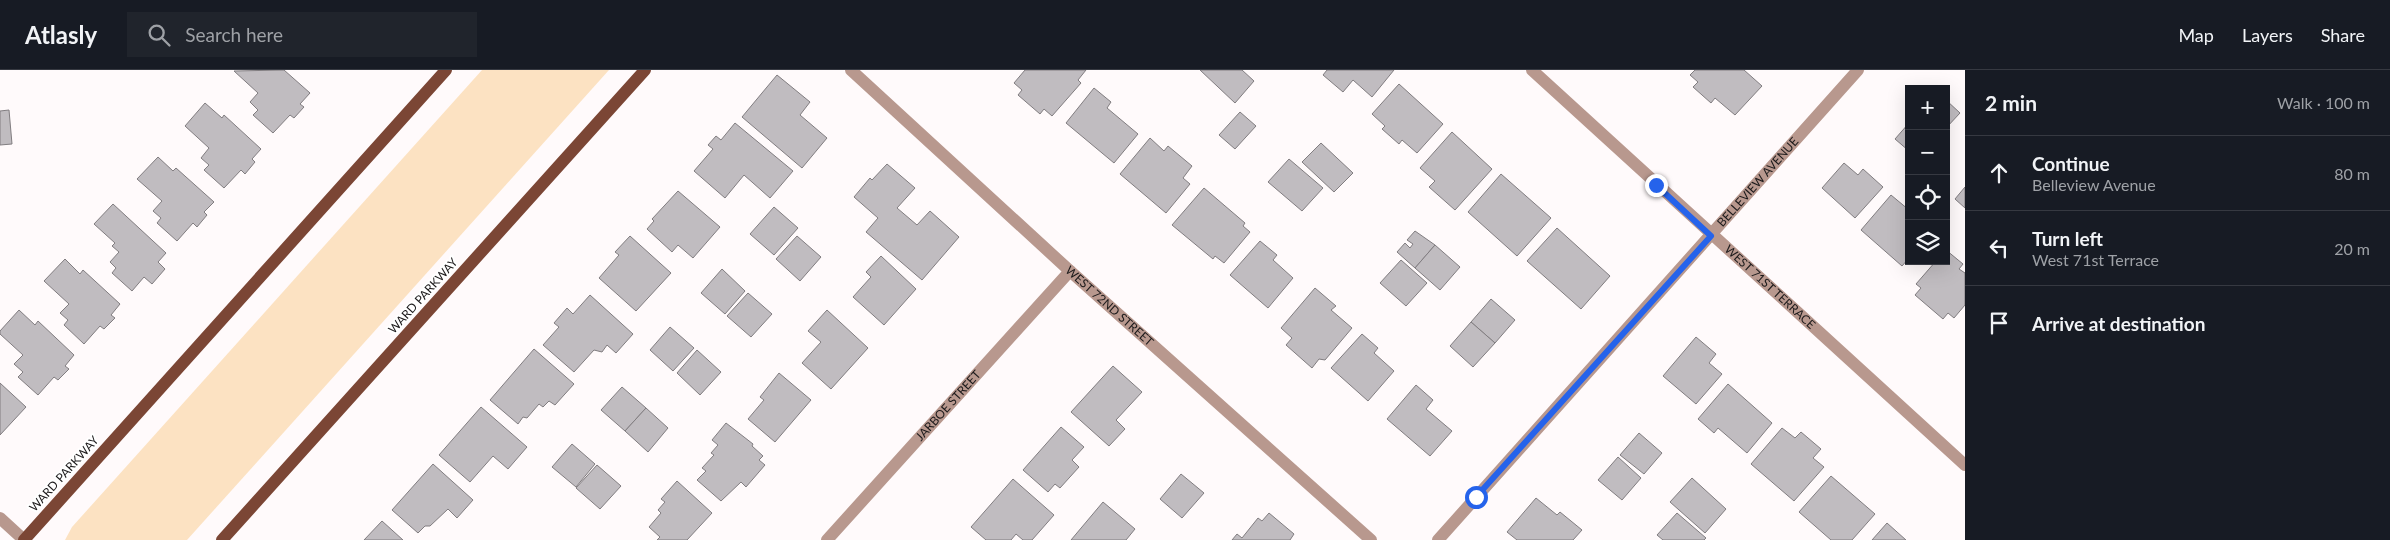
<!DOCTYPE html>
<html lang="en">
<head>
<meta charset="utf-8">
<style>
	:root { --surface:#171b24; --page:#20242c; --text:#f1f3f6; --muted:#9ea1a6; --line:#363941 }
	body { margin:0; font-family:Lato,sans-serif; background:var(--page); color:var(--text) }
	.controls { position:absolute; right:15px; top:15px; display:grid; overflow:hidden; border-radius:0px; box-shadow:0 5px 20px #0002 }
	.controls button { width:45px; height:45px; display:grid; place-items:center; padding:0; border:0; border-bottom:1px solid var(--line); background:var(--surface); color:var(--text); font:25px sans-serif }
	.stop { position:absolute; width:15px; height:15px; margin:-11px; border:4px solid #2563eb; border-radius:50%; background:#fff }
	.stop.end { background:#2563eb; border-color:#fff; box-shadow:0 1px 5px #0008 }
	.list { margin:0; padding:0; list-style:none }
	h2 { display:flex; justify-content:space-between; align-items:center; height:65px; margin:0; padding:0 20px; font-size:21px }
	h2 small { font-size:16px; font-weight:400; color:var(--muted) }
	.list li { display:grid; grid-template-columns:32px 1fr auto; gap:15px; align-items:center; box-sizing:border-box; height:75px; padding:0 20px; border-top:1px solid var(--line) }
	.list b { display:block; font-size:19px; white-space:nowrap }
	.list p { margin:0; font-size:16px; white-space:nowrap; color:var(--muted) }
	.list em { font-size:16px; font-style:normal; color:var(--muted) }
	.icon { flex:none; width:28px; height:28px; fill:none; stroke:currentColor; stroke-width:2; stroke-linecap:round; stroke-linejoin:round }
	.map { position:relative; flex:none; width:1965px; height:470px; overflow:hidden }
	header { display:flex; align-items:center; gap:30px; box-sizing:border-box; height:70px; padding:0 25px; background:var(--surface); border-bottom:1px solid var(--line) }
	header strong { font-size:24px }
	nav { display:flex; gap:28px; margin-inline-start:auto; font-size:18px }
	.search { width:350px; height:45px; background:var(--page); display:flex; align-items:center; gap:12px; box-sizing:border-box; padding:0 18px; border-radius:0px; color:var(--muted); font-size:19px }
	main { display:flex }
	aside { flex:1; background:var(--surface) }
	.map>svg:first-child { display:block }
</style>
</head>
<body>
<header>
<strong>Atlasly</strong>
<div class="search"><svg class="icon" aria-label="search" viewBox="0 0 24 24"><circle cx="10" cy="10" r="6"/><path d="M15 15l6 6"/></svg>Search here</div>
<nav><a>Map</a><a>Layers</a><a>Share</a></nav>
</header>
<main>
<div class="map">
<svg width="1965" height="470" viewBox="0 0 1965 470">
	<rect width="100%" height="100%" fill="#fffafb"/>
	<!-- park -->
	<polygon fill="#fce2c2" points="482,0 609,0 187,470 65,470 72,457"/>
	<!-- building -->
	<g fill="#c0bcc0" stroke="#817d80">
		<polygon points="284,0 310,23 300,34 304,37 294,48 290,45 273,63 253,45 258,40 250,32 258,23 234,1"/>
		<polygon points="1025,0 1086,0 1078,10 1081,13 1052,46 1044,39 1040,44 1018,25 1022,20 1014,13"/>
		<polygon points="1200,0 1242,0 1254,11 1235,33"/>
		<polygon points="1327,0 1394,0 1372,27 1353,10 1343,22 1323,5"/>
		<polygon points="1695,0 1744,0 1762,16 1735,45 1715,28 1711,33 1693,17 1698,12 1690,5"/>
		<polygon points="777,5 810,32 800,45 827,68 802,98 742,47"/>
		<polygon points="1399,14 1443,54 1417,83 1402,70 1399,74 1382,59 1385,56 1372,44"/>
		<polygon points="1094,18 1111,32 1107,38 1138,64 1114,93 1066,53"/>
		<polygon points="1946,30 1960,43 1946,58"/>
		<polygon points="205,33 222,48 224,45 261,79 252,89 255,92 245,104 241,100 224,118 204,100 209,95 201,88 209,78 185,56"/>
		<polygon points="9,40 12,74 0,75 0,41"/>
		<polygon points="1240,42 1256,56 1235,79 1219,65"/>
		<polygon points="735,53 793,101 770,128 744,105 725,128 694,101 713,79 708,75 716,66 721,70"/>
		<polygon points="1909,53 1909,81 1895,69"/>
		<polygon points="1452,62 1492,99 1455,140 1429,117 1435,111 1420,98"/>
		<polygon points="1150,68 1164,81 1168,76 1192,96 1183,108 1190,114 1166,143 1120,104"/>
		<polygon points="1321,73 1353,103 1334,122 1302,92"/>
		<polygon points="158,87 173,101 176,98 214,132 204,142 207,145 197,157 193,153 177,171 157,153 161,148 153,141 162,131 137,109"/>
		<polygon points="1289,89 1323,118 1302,141 1268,112"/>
		<polygon points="1844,93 1858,105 1863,99 1883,117 1855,148 1822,118"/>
		<polygon points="887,94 915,118 897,138 917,155 930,141 959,167 922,210 866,162 878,148 854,127 870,108 872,110"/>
		<polygon points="1501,104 1551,148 1517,186 1468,142"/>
		<polygon points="1965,117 1965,138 1955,129"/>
		<polygon points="1204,118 1245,153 1243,156 1250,162 1224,193 1215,186 1213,189 1172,155"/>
		<polygon points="678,121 720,157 693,188 678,175 672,182 647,159 654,151 652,149"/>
		<polygon points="1891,125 1909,140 1909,188 1902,196 1861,160"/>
		<polygon points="113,134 166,183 158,192 165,199 152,214 144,207 132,221 112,203 116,198 110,192 119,182 112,176 115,173 94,154"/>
		<polygon points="774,137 798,158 774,185 750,164"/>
		<polygon points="1557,158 1610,206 1581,239 1527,191"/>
		<polygon points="1415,161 1435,175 1415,198 1397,182 1405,173 1410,178 1413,174 1407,170"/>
		<polygon points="630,166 671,203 636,241 599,208 619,185 615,182"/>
		<polygon points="797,166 821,187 800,211 776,189"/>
		<polygon points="1260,171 1277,185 1273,190 1293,208 1268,238 1230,205"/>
		<polygon points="1435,175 1460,197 1440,220 1415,198"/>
		<polygon points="1946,180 1963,194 1959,199 1965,203 1965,235 1954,248 1948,243 1943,249 1915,225 1921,218 1916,214 1936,191 1946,191"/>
		<polygon points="881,186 916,219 884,255 853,227 871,207 866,202"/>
		<polygon points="65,189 80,204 83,200 120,234 111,245 115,248 104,259 100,256 84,274 64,255 68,250 60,243 69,234 44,211"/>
		<polygon points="1401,190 1427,213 1406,236 1380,213"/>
		<polygon points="722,199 745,221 725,244 701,223"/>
		<polygon points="1315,218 1336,236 1331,240 1352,258 1325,290 1319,289 1312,298 1286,275 1292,268 1281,258"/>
		<polygon points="748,223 772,244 751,267 727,246"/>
		<polygon points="590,225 633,264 616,283 607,275 602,282 594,280 574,302 543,275 559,257 554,253 567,238 573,244"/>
		<polygon points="1491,229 1515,250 1495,273 1471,252"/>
		<polygon points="19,240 35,255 38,251 74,285 65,296 69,299 58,310 54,307 38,325 18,307 23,302 14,294 23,285 0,264 0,261"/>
		<polygon points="827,240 868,278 831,319 802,293 821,272 808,261"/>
		<polygon points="1471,252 1495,273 1473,297 1450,276"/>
		<polygon points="670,257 694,278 673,301 650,280"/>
		<polygon points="1362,264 1378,278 1374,283 1394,301 1368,331 1331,298"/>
		<polygon points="1696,267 1716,284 1709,293 1722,304 1696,334 1663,306"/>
		<polygon points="534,279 574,314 555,335 549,331 543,337 539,334 527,348 523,347 518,354 490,330"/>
		<polygon points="697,280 721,302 700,325 677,303"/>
		<polygon points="1113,296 1142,322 1116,350 1125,359 1109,376 1071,342"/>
		<polygon points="779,303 811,330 775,372 748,349 764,330 760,327"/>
		<polygon points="0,313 26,337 0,365"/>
		<polygon points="1728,314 1772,353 1747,383 1718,358 1714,363 1698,349"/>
		<polygon points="1416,315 1433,330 1426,339 1452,361 1430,386 1387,349"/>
		<polygon points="622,317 646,338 625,361 601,340"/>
		<polygon points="481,337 527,377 508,399 493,386 470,412 439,385"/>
		<polygon points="646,338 668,358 648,382 625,361"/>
		<polygon points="726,353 753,374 752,376 763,386 759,390 765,395 746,417 741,412 721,431 697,410 706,401 702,398 714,385 711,383 718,375 712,370"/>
		<polygon points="1061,357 1084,377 1072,390 1079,397 1060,418 1055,414 1048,422 1023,400"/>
		<polygon points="1782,358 1795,368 1801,362 1821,379 1813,388 1824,397 1794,431 1751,394"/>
		<polygon points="1639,363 1662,383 1644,404 1620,385"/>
		<polygon points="572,374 595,394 576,417 552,397"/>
		<polygon points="1618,387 1641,408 1622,430 1598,410"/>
		<polygon points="433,394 473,430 457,448 448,439 430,456 425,456 418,463 392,440"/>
		<polygon points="597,395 621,416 600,439 576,418"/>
		<polygon points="1181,404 1204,423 1182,448 1160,429"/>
		<polygon points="1831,406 1875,444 1852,470 1831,470 1799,442"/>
		<polygon points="1692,408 1726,439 1705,463 1670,432"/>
		<polygon points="1013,409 1054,445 1032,470 1023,470 1016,464 1011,470 986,470 971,457"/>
		<polygon points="677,411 712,443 687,470 657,470 660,467 649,457 661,443 658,440 665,432 661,429"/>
		<polygon points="1536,428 1557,445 1560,442 1582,460 1573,470 1517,470 1507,462"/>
		<polygon points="1103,432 1135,459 1126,470 1071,470"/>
		<polygon points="1269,443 1294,464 1290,470 1232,470 1237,464 1242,468 1258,448 1262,451"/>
		<polygon points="1677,443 1706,468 1704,470 1663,470 1657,465"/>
		<polygon points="382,451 403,470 364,470"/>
		<polygon points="1887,453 1906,470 1872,470"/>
	</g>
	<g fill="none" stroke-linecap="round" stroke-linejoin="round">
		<!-- street -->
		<g stroke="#b8988e" stroke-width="12">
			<path id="s1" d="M851,0l219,201 301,269"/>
			<path id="s2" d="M1532,0l433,395"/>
			<polyline points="0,448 24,470"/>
			<path id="s3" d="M827,470l243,-269"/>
			<path id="s4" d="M1438,470l420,-470"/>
		</g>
		<!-- primary -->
		<g stroke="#7b4635" stroke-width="12">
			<polyline points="24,470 446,0"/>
			<polyline points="222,470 645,0"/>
		</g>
	</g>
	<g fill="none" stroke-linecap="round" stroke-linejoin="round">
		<!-- route -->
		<polyline stroke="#2563eb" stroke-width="6" points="1476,427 1711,166 1656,115"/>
	</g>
	<g text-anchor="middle" stroke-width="4" stroke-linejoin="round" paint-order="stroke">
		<!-- street labels -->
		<g font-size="12" fill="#1c1a1b" stroke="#fff">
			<text dy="4" stroke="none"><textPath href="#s4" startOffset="480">BELLEVIEW AVENUE</textPath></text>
			<text dy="4" stroke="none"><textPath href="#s2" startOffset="322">WEST 71ST TERRACE</textPath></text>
			<text transform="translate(423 226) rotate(-48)" y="4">WARD PARKWAY</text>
			<text dy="4" stroke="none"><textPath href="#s1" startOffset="350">WEST 72ND STREET</textPath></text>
			<text dy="4" stroke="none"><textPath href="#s3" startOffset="181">JARBOE STREET</textPath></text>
			<text transform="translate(64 404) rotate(-48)" y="4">WARD PARKWAY</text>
		</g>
	</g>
</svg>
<div class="controls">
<button>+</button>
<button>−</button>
<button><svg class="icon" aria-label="locate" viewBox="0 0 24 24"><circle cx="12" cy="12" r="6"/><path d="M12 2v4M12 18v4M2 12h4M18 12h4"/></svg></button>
<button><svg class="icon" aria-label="layers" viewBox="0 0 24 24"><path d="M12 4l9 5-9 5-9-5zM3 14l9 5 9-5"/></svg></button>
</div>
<div class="stop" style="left:1476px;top:427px"></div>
<div class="stop end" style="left:1656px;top:115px"></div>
</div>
<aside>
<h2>2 min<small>Walk · 100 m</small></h2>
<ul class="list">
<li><svg class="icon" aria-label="ahead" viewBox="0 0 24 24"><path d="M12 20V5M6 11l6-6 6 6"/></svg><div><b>Continue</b><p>Belleview Avenue</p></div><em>80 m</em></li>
<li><svg class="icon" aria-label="left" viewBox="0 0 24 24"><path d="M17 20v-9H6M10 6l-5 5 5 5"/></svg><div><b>Turn left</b><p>West 71st Terrace</p></div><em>20 m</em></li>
<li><svg class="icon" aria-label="arrive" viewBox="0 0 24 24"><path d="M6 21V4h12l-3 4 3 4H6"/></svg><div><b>Arrive at destination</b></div></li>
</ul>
</aside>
</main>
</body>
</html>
